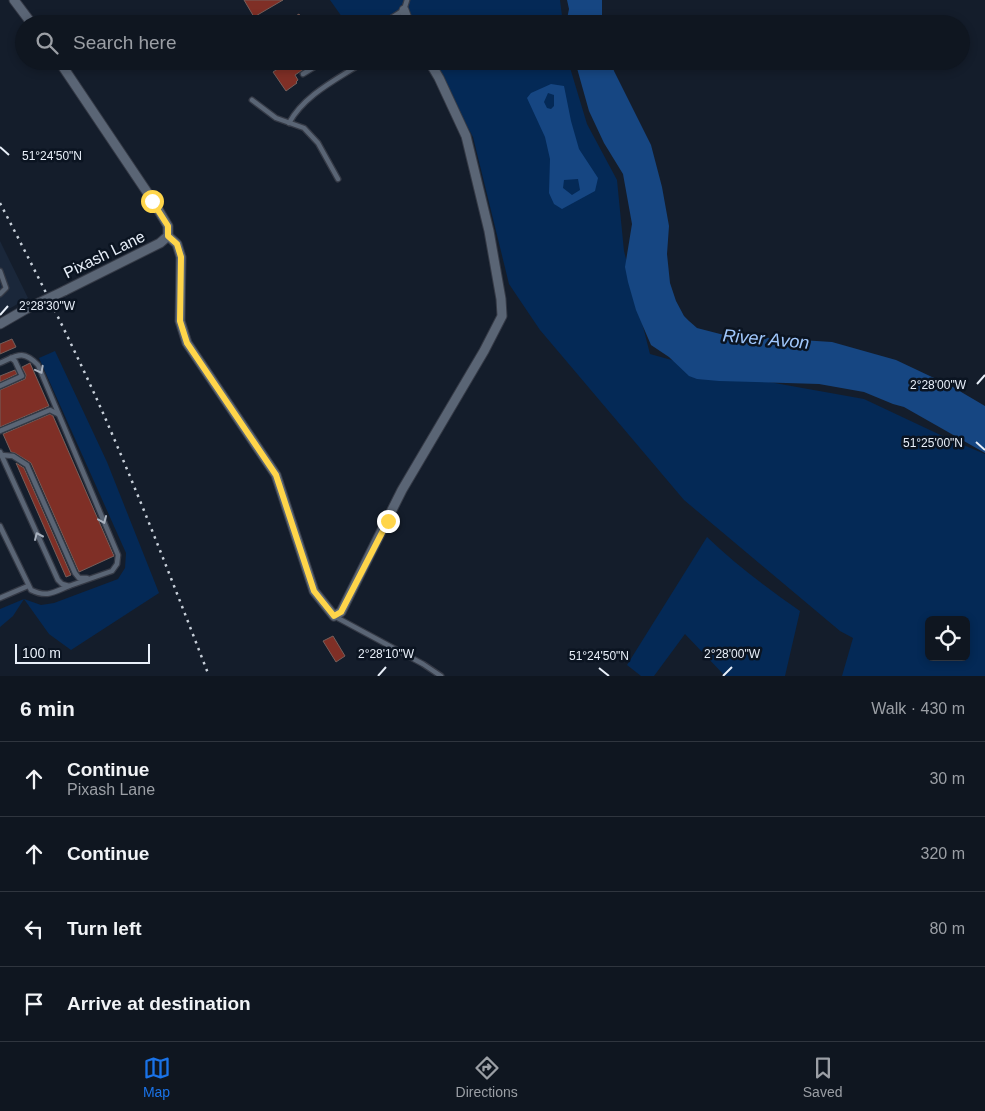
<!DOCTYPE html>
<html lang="en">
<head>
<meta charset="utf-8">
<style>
	:root { --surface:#0f1620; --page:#1d232d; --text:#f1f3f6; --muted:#9b9fa5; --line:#2f353e; --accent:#1a73e8 }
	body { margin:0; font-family:Helvetica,sans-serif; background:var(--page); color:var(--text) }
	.controls { position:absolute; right:15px; bottom:15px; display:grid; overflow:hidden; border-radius:8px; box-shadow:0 2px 8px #0003 }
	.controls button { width:45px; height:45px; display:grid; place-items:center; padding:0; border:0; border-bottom:1px solid var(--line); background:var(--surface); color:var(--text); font:25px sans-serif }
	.scale { position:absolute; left:15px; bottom:12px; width:135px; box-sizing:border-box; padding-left:5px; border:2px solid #e8eff9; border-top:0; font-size:14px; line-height:18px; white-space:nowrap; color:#e8eff9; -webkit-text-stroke:4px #0b1421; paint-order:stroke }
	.stop { position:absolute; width:15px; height:15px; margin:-11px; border:4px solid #ffd54a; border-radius:50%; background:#fff }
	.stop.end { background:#ffd54a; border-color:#fff; box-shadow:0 1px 5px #0008 }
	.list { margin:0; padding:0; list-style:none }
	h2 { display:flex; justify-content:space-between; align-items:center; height:65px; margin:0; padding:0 20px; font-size:21px }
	h2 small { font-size:16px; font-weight:400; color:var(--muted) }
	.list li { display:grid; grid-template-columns:32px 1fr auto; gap:15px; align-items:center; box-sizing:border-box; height:75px; padding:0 20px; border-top:1px solid var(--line) }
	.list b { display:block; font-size:19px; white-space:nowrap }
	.list p { margin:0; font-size:16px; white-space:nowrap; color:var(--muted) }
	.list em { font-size:16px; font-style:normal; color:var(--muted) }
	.icon { flex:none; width:28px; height:28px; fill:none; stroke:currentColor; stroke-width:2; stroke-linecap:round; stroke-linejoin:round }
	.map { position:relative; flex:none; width:985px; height:676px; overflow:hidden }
	.search { position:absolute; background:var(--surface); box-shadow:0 2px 8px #0003; left:15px; right:15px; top:15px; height:55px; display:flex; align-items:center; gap:12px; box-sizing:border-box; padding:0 18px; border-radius:28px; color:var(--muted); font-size:19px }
	.sheet { height:365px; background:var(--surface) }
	nav { display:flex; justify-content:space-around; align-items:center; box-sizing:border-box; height:70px; border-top:1px solid var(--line); background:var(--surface); font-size:14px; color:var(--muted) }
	nav a { display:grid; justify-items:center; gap:2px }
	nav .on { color:var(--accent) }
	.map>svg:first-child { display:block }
</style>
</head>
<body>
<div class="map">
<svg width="985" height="676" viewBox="0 0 985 676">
	<rect width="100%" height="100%" fill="#141d2b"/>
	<!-- built -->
	<polygon fill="#1a273a" points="0,241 28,298 0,314"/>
	<!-- green -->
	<g fill="#042956" fill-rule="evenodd">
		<polygon points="330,0 560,0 563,24 411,24 404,10 379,24 347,24"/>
		<path d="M432,61h136l19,63 30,56 7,71 26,103 69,19 145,26 85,40 36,15v222h-143l11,-38 -13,-7 -156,-131 -144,-170 -31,-46 -36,-147zM929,620h37v37h-37z"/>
		<polygon points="55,351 107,462 159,593 71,650 49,634 24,599 13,616 0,627 0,609 24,599 41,605 54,603 118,579 125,568 126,553 39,358"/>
		<path d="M707,537c28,27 60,51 93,74l-15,65h-60l-40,-42 -31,42h-13l-14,-11z"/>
	</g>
	<!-- water -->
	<g fill="#164682" fill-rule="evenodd">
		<polygon points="567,0 602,0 602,24 566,24 569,9"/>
		<polygon points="575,61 611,61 614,71 651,145 662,187 669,226 667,254 670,283 676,301 684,316 689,321 697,328 724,335 832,342 896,360 951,386 985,406 985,453 904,407 893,404 864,392 819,384 719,381 697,379 689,376 669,357 651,345 636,310 628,282 625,267 632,224 623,174 604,143 589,111"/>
		<path d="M551,84l13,2 7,35 8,28 19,29 -3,13 -33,18 -8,-5 -5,-11 1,-34 -5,-22 -18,-39 4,-5zM548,93l6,2v11l-3,3 -4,-1 -3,-6zM578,179l2,11 -8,5 -9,-7 1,-8z"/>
	</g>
	<!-- building -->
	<g fill="#7f2f26" stroke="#755f5b">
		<polygon points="244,0 283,0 254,17"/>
		<polygon points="299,14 305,24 283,24"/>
		<polygon points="290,61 316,61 295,75 298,80 296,82 297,83 286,91 273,72"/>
		<polygon points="12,339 16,347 0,354 0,344"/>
		<polygon points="30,363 49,406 0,427 0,390 25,379 26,375 22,367"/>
		<polygon points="15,370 17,374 0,382 0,376"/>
		<polygon points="50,414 53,416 114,556 79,572 31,463 15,453 11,452 3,434"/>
		<polygon points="16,463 24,468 71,575 66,577"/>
		<polygon points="333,636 345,656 336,662 323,641"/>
	</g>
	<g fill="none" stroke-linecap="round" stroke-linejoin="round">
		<!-- service casing -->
		<g stroke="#353a46" stroke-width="7">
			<g id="service">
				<polyline points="382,24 404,10 407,0"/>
				<polyline points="303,74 324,61"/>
				<polyline points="252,100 276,118 304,128 318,143 338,179"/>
				<path d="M289,123c16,-29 49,-44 76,-62"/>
				<polyline points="0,271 6,288 0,294"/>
				<path d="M0,363c18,-8 23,-13 38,2l80,190 -1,9 -5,7 -43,15 -7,-2 -4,-4 -58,-128"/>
				<polyline points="0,386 22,376 15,361 11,358"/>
				<polyline points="0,431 50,410 58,414"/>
				<polyline points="1,455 13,456 27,465 75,573 79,578 87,578"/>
				<path d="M0,526l31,64c16,8 23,2 38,-4"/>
				<polyline points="0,598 28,586"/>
				<polyline points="334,616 423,664 441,676"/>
			</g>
		</g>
		<!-- minor casing -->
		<g stroke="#353a46" stroke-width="11">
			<g id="minor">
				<polyline points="14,0 32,24"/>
				<polyline points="404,10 409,24"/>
				<polyline points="59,61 153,201 168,226 168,236 160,243 64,291"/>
				<polyline points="168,236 177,244 181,257 180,321 187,343 276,475 314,591 334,616 341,612 402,490 484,351 502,316 501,299 489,231 466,136 439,78 429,61"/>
				<polyline points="0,324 26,309"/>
			</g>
		</g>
		<!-- service -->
		<use href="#service" stroke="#5a6575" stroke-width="4.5"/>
		<!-- minor -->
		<use href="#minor" stroke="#5a6575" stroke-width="9"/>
		<!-- rail -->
		<path stroke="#c8d0da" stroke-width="2.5" stroke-dasharray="2.5 5" stroke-linecap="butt" d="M0,203c36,69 72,140 103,210 38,87 72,175 106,263"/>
		<!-- minor-bridge casing -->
		<g stroke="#353a46" stroke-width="11" stroke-linecap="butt">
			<polyline id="minor-bridge" points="26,309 64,291"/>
		</g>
		<!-- minor-bridge -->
		<use href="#minor-bridge" stroke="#5a6575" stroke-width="9"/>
	</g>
	<!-- one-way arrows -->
	<defs><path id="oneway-chevron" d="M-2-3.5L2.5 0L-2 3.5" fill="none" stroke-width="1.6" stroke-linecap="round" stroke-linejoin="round" transform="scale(1.25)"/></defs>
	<g stroke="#a8b1be">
		<use href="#oneway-chevron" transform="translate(40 370) rotate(62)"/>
		<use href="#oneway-chevron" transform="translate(103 520) rotate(67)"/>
		<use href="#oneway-chevron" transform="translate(38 536) rotate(-114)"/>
	</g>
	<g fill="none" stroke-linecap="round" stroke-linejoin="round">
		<!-- route -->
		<polyline stroke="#ffd54a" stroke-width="6" points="152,201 168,226 168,236 177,244 181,257 180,321 187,343 276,475 314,591 334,616 341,612 388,521"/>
	</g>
	<!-- ticks -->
	<path fill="none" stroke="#e8eff9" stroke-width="2" d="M0,147l9,8M0,315l8,-9M977,384l8,-9M976,442l9,8M599,668l10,8M378,676l8,-9M723,676l9,-9"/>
	<g text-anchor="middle" stroke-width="5" stroke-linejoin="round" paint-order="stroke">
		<!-- street labels -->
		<g font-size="16" fill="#e8eff9" stroke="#0b1421">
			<text transform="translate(104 254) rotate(-26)" y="6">Pixash Lane</text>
		</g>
		<!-- water labels -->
		<g font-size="18" font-style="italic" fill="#a1c8fd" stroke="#0b1421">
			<text transform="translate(766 339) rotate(5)" y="6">River Avon</text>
		</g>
	</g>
	<g font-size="12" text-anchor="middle" fill="#e8eff9" stroke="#0b1421" stroke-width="5" stroke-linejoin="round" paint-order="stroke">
		<text x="52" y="160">51°24'50"N</text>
		<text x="47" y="310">2°28'30"W</text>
		<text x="938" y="389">2°28'00"W</text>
		<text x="933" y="447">51°25'00"N</text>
		<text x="386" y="658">2°28'10"W</text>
		<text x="732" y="658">2°28'00"W</text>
		<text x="599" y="660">51°24'50"N</text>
	</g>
</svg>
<div class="controls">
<button><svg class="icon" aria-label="locate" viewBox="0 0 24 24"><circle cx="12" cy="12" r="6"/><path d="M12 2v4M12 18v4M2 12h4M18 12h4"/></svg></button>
</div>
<div class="scale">100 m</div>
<div class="stop" style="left:152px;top:201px"></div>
<div class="stop end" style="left:388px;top:521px"></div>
<div class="search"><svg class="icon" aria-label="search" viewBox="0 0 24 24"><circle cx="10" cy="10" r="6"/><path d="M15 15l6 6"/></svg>Search here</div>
</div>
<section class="sheet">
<h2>6 min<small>Walk · 430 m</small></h2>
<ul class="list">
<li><svg class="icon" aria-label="ahead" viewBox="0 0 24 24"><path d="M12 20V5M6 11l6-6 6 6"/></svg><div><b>Continue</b><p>Pixash Lane</p></div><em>30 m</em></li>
<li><svg class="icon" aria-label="ahead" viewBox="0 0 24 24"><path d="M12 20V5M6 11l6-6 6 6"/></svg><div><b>Continue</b></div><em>320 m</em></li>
<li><svg class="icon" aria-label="left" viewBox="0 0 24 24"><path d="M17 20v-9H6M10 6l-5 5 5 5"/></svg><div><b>Turn left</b></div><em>80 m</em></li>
<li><svg class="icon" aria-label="arrive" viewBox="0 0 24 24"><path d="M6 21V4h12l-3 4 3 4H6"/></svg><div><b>Arrive at destination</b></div></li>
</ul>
</section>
<nav>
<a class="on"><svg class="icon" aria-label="map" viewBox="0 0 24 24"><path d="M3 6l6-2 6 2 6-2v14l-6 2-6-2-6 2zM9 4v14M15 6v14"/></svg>Map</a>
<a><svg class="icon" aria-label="directions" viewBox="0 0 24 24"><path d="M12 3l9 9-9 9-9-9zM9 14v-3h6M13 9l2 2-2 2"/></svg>Directions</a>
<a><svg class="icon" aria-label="saved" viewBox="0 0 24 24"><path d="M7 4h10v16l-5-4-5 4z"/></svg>Saved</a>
</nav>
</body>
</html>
